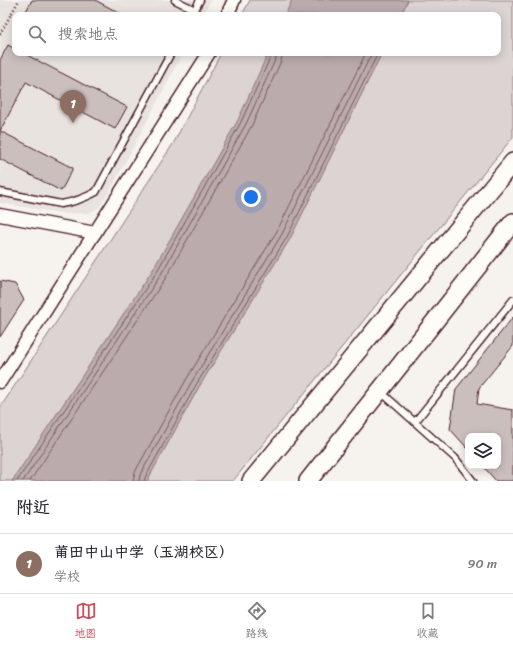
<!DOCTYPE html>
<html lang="zh">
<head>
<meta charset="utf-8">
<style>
	:root { --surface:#fff; --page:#f2f2f3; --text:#2b2b33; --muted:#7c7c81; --line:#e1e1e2; --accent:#d1495b }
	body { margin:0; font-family:Sriracha,"LXGW WenKai TC",sans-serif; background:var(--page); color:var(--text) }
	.controls { position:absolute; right:12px; bottom:12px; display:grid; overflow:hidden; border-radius:8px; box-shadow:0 2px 10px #0003 }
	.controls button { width:36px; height:36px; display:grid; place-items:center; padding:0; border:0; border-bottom:1px solid var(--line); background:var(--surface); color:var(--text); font:20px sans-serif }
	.you { position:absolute; left:251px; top:197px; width:14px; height:14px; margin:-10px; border:3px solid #fff; border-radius:50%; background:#1a73e8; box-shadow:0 0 0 6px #1a73e833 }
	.badge { display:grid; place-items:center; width:26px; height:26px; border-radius:50%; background:var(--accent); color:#fff; font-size:13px; font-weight:700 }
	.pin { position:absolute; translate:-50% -33px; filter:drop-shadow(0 1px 2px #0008) }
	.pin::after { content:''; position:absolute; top:21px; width:14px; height:12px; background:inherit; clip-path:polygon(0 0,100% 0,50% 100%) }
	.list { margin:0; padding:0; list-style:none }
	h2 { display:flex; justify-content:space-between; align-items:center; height:52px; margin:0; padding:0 16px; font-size:17px }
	h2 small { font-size:13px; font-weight:400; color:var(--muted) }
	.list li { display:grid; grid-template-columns:26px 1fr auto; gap:12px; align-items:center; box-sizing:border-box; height:60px; padding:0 16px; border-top:1px solid var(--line) }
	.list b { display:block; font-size:15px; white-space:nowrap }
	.list p { margin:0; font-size:13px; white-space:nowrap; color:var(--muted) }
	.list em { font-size:13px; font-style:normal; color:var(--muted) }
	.icon { flex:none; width:22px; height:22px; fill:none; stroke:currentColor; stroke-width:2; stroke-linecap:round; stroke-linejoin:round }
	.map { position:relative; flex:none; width:513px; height:481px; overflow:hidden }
	.search { position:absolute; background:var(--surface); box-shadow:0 2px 10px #0003; left:12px; right:12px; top:12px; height:44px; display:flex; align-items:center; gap:10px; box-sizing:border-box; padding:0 14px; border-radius:8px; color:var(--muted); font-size:15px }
	.sheet { height:112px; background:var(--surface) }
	nav { display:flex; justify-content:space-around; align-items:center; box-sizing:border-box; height:56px; border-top:1px solid var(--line); background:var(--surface); font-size:11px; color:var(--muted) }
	nav a { display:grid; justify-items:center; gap:2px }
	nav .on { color:var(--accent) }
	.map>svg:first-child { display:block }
</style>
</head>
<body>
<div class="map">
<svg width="513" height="481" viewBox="0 0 513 481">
	<rect width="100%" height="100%" fill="#f6f3ef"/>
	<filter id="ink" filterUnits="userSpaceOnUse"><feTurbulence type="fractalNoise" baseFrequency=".025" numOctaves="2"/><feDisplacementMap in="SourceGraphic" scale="8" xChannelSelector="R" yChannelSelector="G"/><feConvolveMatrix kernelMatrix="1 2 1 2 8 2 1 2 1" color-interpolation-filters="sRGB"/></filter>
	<g filter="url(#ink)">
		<!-- built -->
		<polygon fill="#e9e3e0" points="0,0 211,0 203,15 15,15 15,53 183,53 109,193 98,208 89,213 65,214 0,203"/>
		<!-- green -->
		<polygon fill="#dcd4d2" stroke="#937a7e" points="250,0 513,0 513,137 233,481 0,481 0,408 173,144 221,53 498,53 498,15 242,15"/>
		<!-- water -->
		<g fill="#bbabac" stroke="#8e7378">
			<polygon points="292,0 408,0 401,15 285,15"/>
			<polygon points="268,53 382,53 290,239 199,387 147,481 12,481 152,271 238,120"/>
		</g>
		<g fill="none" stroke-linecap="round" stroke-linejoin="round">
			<!-- shore -->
			<g stroke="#77575f" stroke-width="1">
				<polyline points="17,481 156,273 241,122 271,56 272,53"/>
				<polyline points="23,481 160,276 246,124 276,58 277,53"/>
				<polyline points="30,481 165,279 251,127 281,61 283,53"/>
				<polyline points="133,481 135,472 186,380 277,231 366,53"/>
				<polyline points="139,481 140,475 191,383 282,234 372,53"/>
				<polyline points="144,481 145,478 196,385 287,237 378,53"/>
			</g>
		</g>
		<!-- building -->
		<g fill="#cbbfbe" stroke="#4a1f2b">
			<polygon points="32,0 95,0 123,15 24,15"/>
			<polygon points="8,45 15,49 15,53 23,53 127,107 115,129 26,82 0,131 73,168 61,191 0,159 0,60"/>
			<polygon points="0,281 15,284 24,300 0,337"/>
			<polygon points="513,317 513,346 479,388 477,404 513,410 513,481 496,481 483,466 498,466 498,436 468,436 468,449 450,429 456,389"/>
		</g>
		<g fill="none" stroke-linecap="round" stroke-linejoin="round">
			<!-- service casing -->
			<g stroke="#4a1f2b" stroke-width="9">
				<g id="service">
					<polyline points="175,0 195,10"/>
					<polyline points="192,15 200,0"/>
					<path d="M0,192l61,12c13,-2 24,-6 35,-12l75,-139"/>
					<polyline points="381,392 455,458 473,481"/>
					<polyline points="415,422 513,300"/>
				</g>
			</g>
			<!-- minor casing -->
			<g stroke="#4a1f2b" stroke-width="15">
				<g id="minor">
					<polyline points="227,15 234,0"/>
					<polyline points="0,215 95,233"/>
					<polyline points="0,382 209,53"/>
				</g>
			</g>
			<!-- secondary casing -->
			<g stroke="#4a1f2b" stroke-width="20">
				<g id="secondary">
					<polyline points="251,481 513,162"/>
					<polyline points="308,481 401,364 513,222"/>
				</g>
			</g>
			<!-- path -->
			<polyline stroke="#4a1f2b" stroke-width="2.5" stroke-dasharray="1 3" stroke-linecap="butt" points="0,34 19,0"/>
			<!-- service -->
			<use href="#service" stroke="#fdfcf7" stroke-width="6"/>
			<!-- minor -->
			<use href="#minor" stroke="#fdfcf7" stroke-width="12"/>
			<!-- secondary -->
			<use href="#secondary" stroke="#fdfcf7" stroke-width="17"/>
		</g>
	</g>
</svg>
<div class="controls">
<button><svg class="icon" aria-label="layers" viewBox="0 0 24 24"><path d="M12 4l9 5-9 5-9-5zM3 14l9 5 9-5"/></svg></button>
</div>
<div class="you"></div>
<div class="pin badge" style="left:73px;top:123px;background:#8d6e63">1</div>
<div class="search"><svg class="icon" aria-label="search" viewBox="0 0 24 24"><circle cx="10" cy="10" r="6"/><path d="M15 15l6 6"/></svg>搜索地点</div>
</div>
<section class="sheet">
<h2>附近<small></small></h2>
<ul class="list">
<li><span class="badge" style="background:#8d6e63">1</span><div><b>莆田中山中学（玉湖校区）</b><p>学校</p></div><em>90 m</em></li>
</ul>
</section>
<nav>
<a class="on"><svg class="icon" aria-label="map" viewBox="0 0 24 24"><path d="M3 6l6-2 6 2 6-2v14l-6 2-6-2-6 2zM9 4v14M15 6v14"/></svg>地图</a>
<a><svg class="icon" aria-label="directions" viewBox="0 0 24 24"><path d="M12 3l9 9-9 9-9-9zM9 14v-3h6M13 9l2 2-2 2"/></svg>路线</a>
<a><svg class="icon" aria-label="saved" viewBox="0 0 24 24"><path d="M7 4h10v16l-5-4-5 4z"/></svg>收藏</a>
</nav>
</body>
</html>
